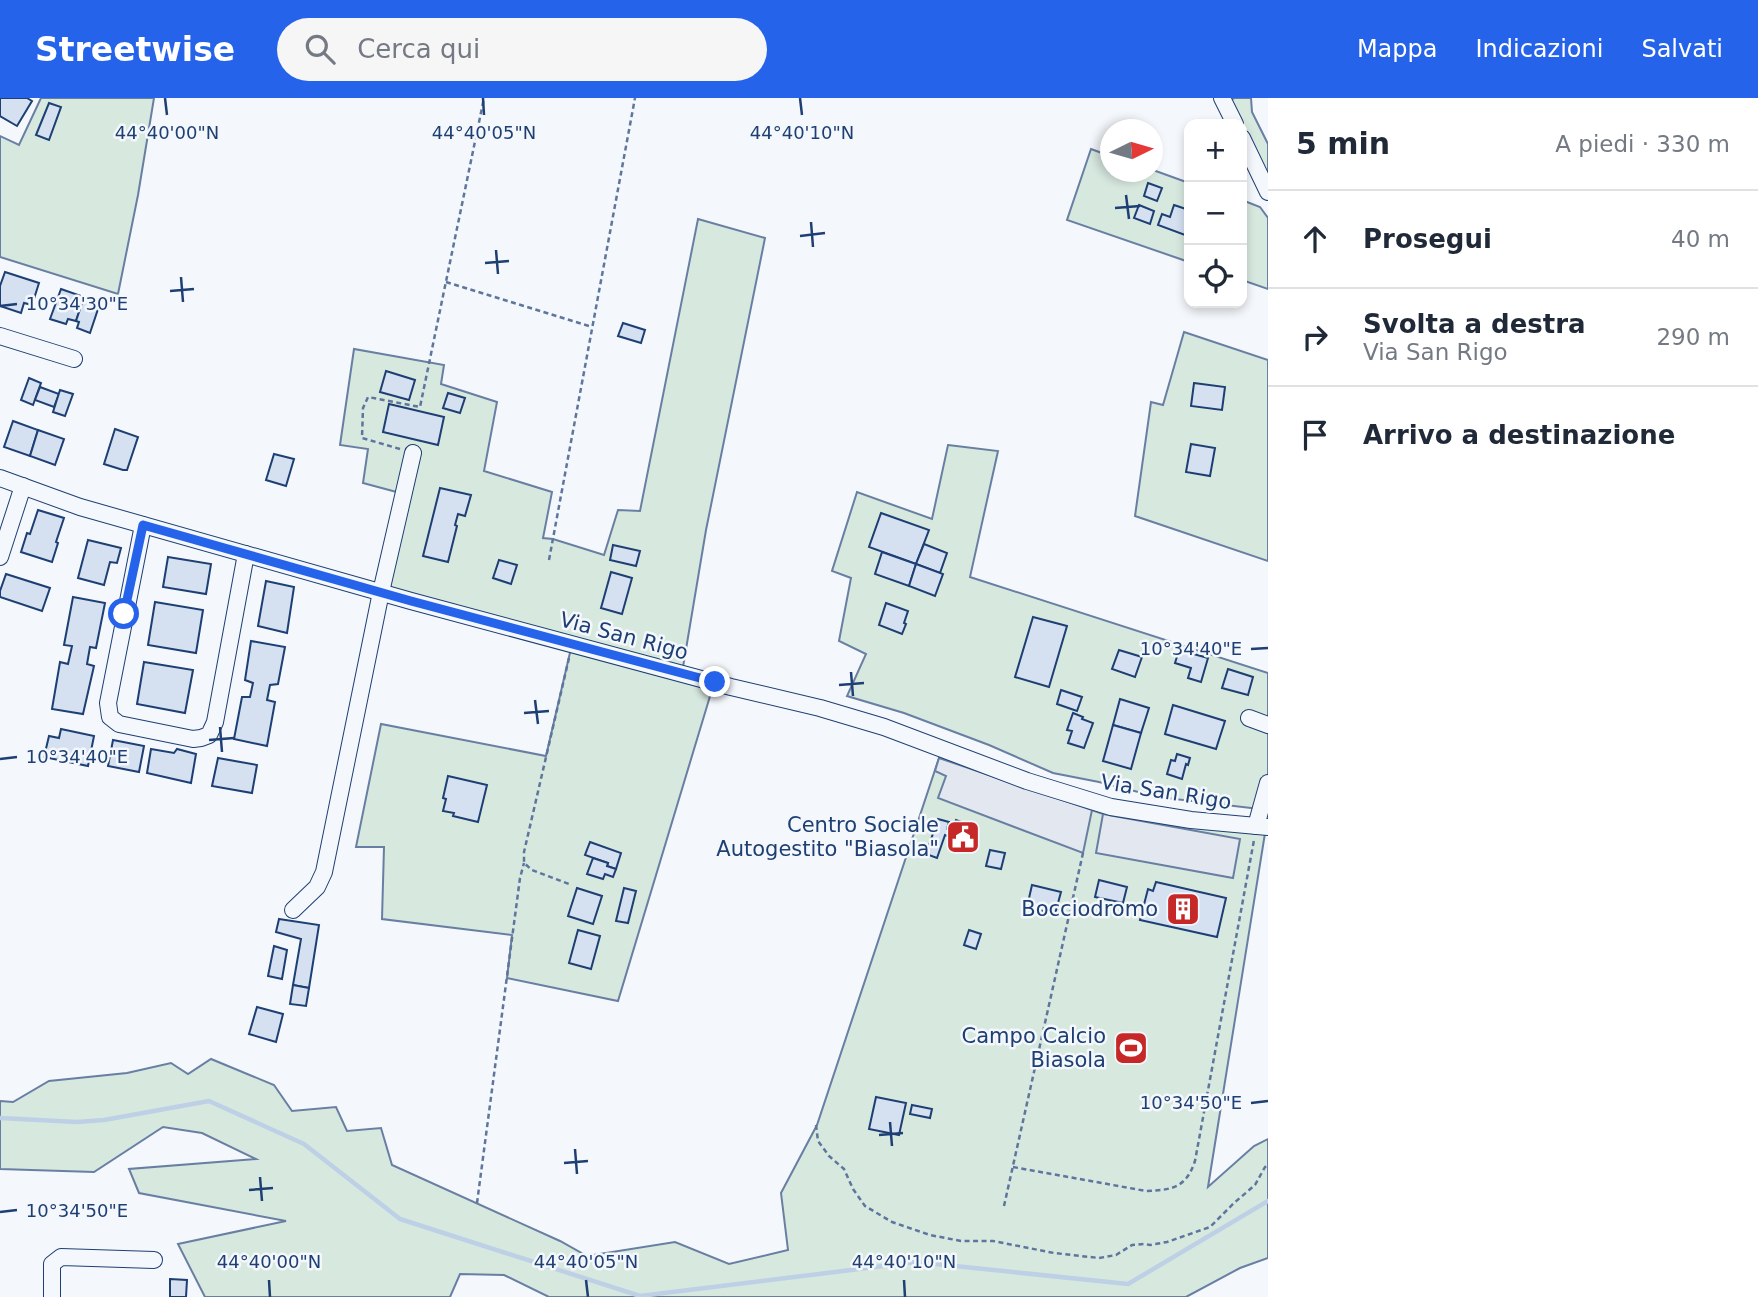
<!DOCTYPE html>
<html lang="it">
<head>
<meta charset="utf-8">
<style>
	:root { --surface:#fff; --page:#f6f6f7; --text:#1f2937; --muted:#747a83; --line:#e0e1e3; --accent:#2563eb }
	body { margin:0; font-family:"DejaVu Sans",sans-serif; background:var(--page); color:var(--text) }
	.controls { position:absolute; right:21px; top:21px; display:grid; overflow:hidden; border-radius:14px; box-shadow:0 4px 10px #0003 }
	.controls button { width:63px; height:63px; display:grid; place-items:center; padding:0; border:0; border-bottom:2px solid var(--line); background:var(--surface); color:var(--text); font:35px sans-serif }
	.compass { position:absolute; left:1100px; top:21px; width:63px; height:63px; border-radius:50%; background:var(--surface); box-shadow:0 4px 10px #0003; rotate:85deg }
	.stop { position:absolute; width:21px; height:21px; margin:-16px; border:5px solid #2563eb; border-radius:50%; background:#fff }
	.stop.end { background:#2563eb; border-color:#fff; box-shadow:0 2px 7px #0008 }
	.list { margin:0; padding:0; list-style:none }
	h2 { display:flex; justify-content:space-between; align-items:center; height:91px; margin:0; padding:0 28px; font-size:30px }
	h2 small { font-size:23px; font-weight:400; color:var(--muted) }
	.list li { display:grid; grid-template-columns:46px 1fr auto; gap:21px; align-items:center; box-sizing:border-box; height:98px; padding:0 28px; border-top:2px solid var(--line) }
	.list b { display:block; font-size:26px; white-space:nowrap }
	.list p { margin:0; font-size:23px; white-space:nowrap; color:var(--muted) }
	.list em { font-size:23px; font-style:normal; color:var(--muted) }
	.icon { flex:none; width:38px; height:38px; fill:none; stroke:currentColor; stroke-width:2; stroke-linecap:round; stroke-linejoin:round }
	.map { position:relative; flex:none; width:1268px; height:1199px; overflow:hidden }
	header { display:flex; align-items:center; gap:42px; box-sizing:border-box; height:98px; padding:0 35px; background:var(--accent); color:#fff }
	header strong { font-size:33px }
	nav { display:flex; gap:38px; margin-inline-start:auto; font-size:24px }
	.search { width:490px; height:63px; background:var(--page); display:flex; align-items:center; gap:18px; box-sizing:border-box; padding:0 24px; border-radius:38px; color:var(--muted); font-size:26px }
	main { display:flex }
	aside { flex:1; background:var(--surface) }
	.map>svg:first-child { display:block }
</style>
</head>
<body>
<header>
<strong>Streetwise</strong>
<div class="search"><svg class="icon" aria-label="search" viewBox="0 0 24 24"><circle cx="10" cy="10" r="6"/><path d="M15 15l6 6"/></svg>Cerca qui</div>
<nav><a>Mappa</a><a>Indicazioni</a><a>Salvati</a></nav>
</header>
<main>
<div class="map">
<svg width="1268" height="1199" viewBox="0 0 1268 1199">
	<rect width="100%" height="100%" fill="#f4f7fb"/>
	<!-- green -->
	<g fill="#d7e8df" stroke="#687fa3" stroke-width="2">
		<polygon points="41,0 154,0 138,97 118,196 0,159 0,38 19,47"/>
		<polygon points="1235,0 1251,0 1252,14 1268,46 1268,95 1242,43 1242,26 1225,3"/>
		<polygon points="1091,51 1110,58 1110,74 1152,74 1153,72 1189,85 1189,164 1067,122"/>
		<polygon points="1242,102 1260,109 1268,120 1268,191 1242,182"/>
		<polygon points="698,121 765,140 706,432 682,575 714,585 618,903 507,880 512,837 382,821 384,749 356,749 381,626 546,658 572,546 381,494 404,396 363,385 368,351 340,347 354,251 444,267 441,286 497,304 484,373 552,394 543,440 553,441 604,457 618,412 640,413"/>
		<polygon points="1184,234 1268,262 1268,463 1135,418 1151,304 1163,307"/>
		<polygon points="948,347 998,353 970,479 1268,575 1268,712 1158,699 1099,684 1053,675 989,647 904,615 847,598 866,556 839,543 851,480 832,473 857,394 932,421"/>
		<polygon points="939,660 1103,716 1105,708 1266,729 1208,1089 1254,1048 1268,1041 1268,1160 1240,1170 1186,1199 549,1199 504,1177 460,1176 450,1199 205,1199 178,1146 286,1123 139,1095 129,1071 256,1061 202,1035 163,1029 94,1074 0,1071 0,1003 13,1004 49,983 127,975 171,965 188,976 211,961 274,987 292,1013 336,1009 347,1033 381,1030 392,1067 560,1143 587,1158 675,1144 729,1166 788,1152 781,1095 817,1027"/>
	</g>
	<!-- parking -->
	<g fill="#e3e8f0" stroke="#687fa3" stroke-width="2">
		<polygon points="939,660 1092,712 1083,755 938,700 946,678 935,673"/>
		<polygon points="1103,716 1240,741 1233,780 1096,755"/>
	</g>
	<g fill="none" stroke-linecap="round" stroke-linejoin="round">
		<!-- stream -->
		<polyline stroke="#bed0e5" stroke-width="4.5" points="0,1020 77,1024 104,1022 209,1003 304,1046 400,1121 640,1198 916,1164 1128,1186 1268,1103"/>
	</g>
	<!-- building -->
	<g fill="#d5e0f0" stroke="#1d3f73" stroke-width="2">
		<polygon points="0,0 27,0 32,3 17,28 0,18"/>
		<polygon points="49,5 61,9 49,42 36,37"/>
		<polygon points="1148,85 1162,90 1157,103 1144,98"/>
		<polygon points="1139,107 1154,113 1150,126 1134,120"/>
		<polygon points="1174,107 1189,112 1189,126 1185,137 1158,127 1162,116 1170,119"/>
		<polygon points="5,174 39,185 32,207 24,205 21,215 0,208 0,188"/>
		<polygon points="61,191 84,199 76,223 68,221 66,226 50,221"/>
		<polygon points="84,199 100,205 90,235 77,230 79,224 76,223"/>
		<polygon points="623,225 645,232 641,245 618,238"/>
		<polygon points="386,273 415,282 409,302 380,294"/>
		<polygon points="29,280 41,285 33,307 21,302"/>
		<polygon points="1194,285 1225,289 1222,312 1191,308"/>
		<polygon points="40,289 59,296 54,309 35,302"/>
		<polygon points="60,292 73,296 65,318 53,314"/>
		<polygon points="448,295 465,300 460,315 443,310"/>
		<polygon points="389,306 444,319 438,347 383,334"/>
		<polygon points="13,323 38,332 30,358 4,349"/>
		<polygon points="115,331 138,339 127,372 123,372 104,366"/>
		<polygon points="38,332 64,341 55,367 30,358"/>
		<polygon points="1191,346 1215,350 1210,378 1186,374"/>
		<polygon points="274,356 294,361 286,388 266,382"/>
		<polygon points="440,390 471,397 465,418 458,416 455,427 457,428 448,464 423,458"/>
		<polygon points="38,412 64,420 56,444 58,445 52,464 21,454 27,435 30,436"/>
		<polygon points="881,415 929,432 916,466 869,449"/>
		<polygon points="88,442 121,450 117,465 110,464 104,487 78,480"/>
		<polygon points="924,446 947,455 940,475 916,466"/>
		<polygon points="613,447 640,453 636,468 610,462"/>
		<polygon points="882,454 916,466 909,488 875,476"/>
		<polygon points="168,459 211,466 206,496 163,489"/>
		<polygon points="499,462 517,467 511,486 493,480"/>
		<polygon points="916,466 943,476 935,498 909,488"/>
		<polygon points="611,474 632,480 622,516 601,510"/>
		<polygon points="6,476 50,490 42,513 0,499 0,493"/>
		<polygon points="266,483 294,489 287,535 258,528"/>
		<polygon points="73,499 105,505 96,550 90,549 87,566 94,568 83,616 52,611 60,564 68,566 72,548 64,547"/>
		<polygon points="155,504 203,512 196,555 148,547"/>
		<polygon points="886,505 908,513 904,525 906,526 902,536 879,527"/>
		<polygon points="1033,519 1067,528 1049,589 1015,579"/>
		<polygon points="251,543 285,549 278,586 270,587 267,602 275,604 267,648 234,641 242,599 250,599 253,585 245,582"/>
		<polygon points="1119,552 1142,559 1135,579 1112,571"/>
		<polygon points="1179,552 1208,560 1201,584 1188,580 1191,570 1175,565"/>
		<polygon points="144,564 193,572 185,615 137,606"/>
		<polygon points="1228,571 1253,579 1248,597 1222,590"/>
		<polygon points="1061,592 1082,599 1077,613 1057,606"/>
		<polygon points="1120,601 1149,610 1141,635 1113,627"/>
		<polygon points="1173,607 1225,623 1216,651 1165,636"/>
		<polygon points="1073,615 1083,619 1082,621 1093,625 1084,650 1068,645 1072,633 1067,632"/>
		<polygon points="1113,627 1141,635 1131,671 1103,663"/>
		<polygon points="61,631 94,638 88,668 44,659 49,638 59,640"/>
		<polygon points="113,642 144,648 139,674 108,668"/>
		<polygon points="151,651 174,655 177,651 196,656 191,685 147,675"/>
		<polygon points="1177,656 1190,660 1188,667 1186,666 1182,681 1167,676 1171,662 1175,663"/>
		<polygon points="218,660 257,667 252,695 212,688"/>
		<polygon points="448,678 487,687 478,724 453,718 454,715 443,713 446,701 443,700"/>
		<polygon points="938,721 949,724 947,731 952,733 956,722 973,728 970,734 976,736 972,747 945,737 937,760 926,756"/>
		<polygon points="590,744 621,755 616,771 607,768 608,765 585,757"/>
		<polygon points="990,752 1005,755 1001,771 986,768"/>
		<polygon points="593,760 608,765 607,768 616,771 613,779 605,776 603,781 587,776"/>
		<polygon points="1099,782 1127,789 1123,805 1095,799"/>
		<polygon points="1156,784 1226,800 1217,839 1140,822 1148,791 1153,793"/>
		<polygon points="1032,787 1061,794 1055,816 1027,809"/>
		<polygon points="577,790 602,798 593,826 568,818"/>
		<polygon points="624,790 636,793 628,825 616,823"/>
		<polygon points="279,821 319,827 309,890 293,887 301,841 276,834"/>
		<polygon points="578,832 600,838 591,871 569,865"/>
		<polygon points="969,832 981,836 976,851 964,847"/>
		<polygon points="274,848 287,852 282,881 268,878"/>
		<polygon points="293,887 309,890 306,908 290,906"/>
		<polygon points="257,909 283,916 276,944 249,936"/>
		<polygon points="876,999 906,1005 899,1037 869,1031"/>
		<polygon points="912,1007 932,1011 930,1020 910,1016"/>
		<polygon points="170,1181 187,1182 186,1199 170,1199"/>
	</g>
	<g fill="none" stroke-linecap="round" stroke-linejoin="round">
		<!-- minor casing -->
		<g stroke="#1d3f73" stroke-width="18">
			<g id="minor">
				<polyline points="1222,0 1235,26"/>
				<polyline points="1242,40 1268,94"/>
				<polyline points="0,238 74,261"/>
				<polyline points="0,380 80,409 411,503 731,589 820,610 884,629 1027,683 1111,709 1191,722 1268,729"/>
				<polyline points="143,427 108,605 110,619 119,626 193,641 201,640 209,637 215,624 246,456"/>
				<polyline points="0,459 23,388"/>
				<polyline points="1249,620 1268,627"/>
				<polyline points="1256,728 1268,685"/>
				<polyline points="293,812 317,789 324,774 381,494 413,355"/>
				<polyline points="52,1199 52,1166 61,1159 154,1162"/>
			</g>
		</g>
		<!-- path -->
		<g stroke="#5e769c" stroke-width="2.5" stroke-dasharray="5 3.5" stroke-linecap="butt">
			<polyline points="446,184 592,229"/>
			<polyline points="400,351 362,340 363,310 368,299 420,309 484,0"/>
			<polyline points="549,462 635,0"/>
			<polyline points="569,560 524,754 524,765 532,772 569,786"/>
			<polyline points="816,1027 818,1043 829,1058 844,1071 853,1091 865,1108 892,1124 930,1137 961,1143 993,1143 1054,1155 1099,1160 1116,1157 1132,1147 1145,1146 1150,1147 1167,1144 1210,1129 1234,1105 1255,1087 1265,1069 1268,1068"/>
			<path d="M1013,1069l133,24c26,-1 40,-3 49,-30l59,-321"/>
			<polyline points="477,1105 520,780 524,765"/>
			<polyline points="1004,1108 1083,755"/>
		</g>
		<!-- minor -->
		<use href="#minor" stroke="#f4f7fb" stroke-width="16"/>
	</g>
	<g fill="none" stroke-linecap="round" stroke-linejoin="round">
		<!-- route -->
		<polyline stroke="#2563eb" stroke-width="9" points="124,516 143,427 411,503 715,584"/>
	</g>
	<!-- ticks -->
	<path fill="none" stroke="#1d3f73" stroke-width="2.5" d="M165,0l2,17M483,0l1,17M800,0l2,17M1126,97l3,24M1115,110l25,-2M811,124l2,25M800,138l25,-3M496,152l2,24M485,165l24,-2M181,179l2,25M170,193l24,-2M0,208l17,-2M1251,551l17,-1M851,574l2,24M839,587l25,-2M535,602l3,24M524,615l25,-2M220,629l2,25M209,642l25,-2M0,661l17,-2M1251,1005l17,-2M890,1024l2,24M879,1037l24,-2M575,1051l2,25M564,1065l24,-2M260,1079l2,24M249,1092l24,-2M0,1114l17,-2M269,1182l1,17M586,1182l2,17M904,1182l1,17"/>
	<!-- icons -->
	<defs>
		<g id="civic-square" transform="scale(1.75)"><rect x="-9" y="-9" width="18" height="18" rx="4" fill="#c62828" stroke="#f4f7fb"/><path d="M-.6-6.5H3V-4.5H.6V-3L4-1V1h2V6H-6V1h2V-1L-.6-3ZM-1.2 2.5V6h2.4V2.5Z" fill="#fff"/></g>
		<g id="building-square" transform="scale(1.75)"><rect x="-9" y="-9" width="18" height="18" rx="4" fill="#c62828" stroke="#f4f7fb"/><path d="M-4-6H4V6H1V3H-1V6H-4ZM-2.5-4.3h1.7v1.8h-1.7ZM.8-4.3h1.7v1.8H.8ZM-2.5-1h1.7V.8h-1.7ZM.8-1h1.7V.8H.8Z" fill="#fff"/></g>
		<g id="stadium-square" transform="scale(1.75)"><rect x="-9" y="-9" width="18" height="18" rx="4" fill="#c62828" stroke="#f4f7fb"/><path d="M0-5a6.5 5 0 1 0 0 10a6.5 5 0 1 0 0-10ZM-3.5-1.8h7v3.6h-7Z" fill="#fff"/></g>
	</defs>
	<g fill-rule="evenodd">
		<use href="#civic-square" x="963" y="739"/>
		<use href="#building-square" x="1183" y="811"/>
		<use href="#stadium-square" x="1131" y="950"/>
	</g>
	<g text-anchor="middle" stroke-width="5" stroke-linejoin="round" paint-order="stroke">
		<!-- street labels -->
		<g font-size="21" fill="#1d3f73" stroke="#f4f7fb">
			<text transform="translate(624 538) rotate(15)" y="7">Via San Rigo</text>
			<text transform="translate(1166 694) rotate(9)" y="7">Via San Rigo</text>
		</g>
		<!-- poi labels -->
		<g font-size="21" fill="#1d3f73" stroke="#f4f7fb" text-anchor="end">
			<text x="939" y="734">Centro Sociale<tspan x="939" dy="24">Autogestito "Biasola"</tspan></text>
			<text x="1158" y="818">Bocciodromo</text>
			<text x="1106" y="945">Campo Calcio<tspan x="1106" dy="24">Biasola</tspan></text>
		</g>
	</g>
	<g font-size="18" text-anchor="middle" fill="#1d3f73" stroke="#f4f7fb" stroke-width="5" stroke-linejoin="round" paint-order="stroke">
		<text x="167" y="41">44°40'00"N</text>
		<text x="484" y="41">44°40'05"N</text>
		<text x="802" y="41">44°40'10"N</text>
		<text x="77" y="212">10°34'30"E</text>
		<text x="1191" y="557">10°34'40"E</text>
		<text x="77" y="665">10°34'40"E</text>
		<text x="1191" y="1011">10°34'50"E</text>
		<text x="77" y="1119">10°34'50"E</text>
		<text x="269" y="1170">44°40'00"N</text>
		<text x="586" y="1170">44°40'05"N</text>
		<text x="904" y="1170">44°40'10"N</text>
	</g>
</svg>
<div class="controls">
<button>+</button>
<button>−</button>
<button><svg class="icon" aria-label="locate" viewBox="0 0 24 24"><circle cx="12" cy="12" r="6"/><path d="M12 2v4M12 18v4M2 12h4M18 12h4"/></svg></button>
</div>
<svg class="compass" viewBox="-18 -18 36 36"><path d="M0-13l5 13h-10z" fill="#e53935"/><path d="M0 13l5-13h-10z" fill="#747a83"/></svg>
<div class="stop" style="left:124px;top:516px"></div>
<div class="stop end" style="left:715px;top:584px"></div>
</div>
<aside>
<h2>5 min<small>A piedi · 330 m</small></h2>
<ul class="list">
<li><svg class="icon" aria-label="ahead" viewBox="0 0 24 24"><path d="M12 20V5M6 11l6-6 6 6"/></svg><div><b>Prosegui</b></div><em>40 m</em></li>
<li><svg class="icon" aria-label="right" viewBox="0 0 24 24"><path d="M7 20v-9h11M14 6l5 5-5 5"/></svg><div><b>Svolta a destra</b><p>Via San Rigo</p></div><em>290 m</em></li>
<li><svg class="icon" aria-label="arrive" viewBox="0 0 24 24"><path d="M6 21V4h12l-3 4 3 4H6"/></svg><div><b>Arrivo a destinazione</b></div></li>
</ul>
</aside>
</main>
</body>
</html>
